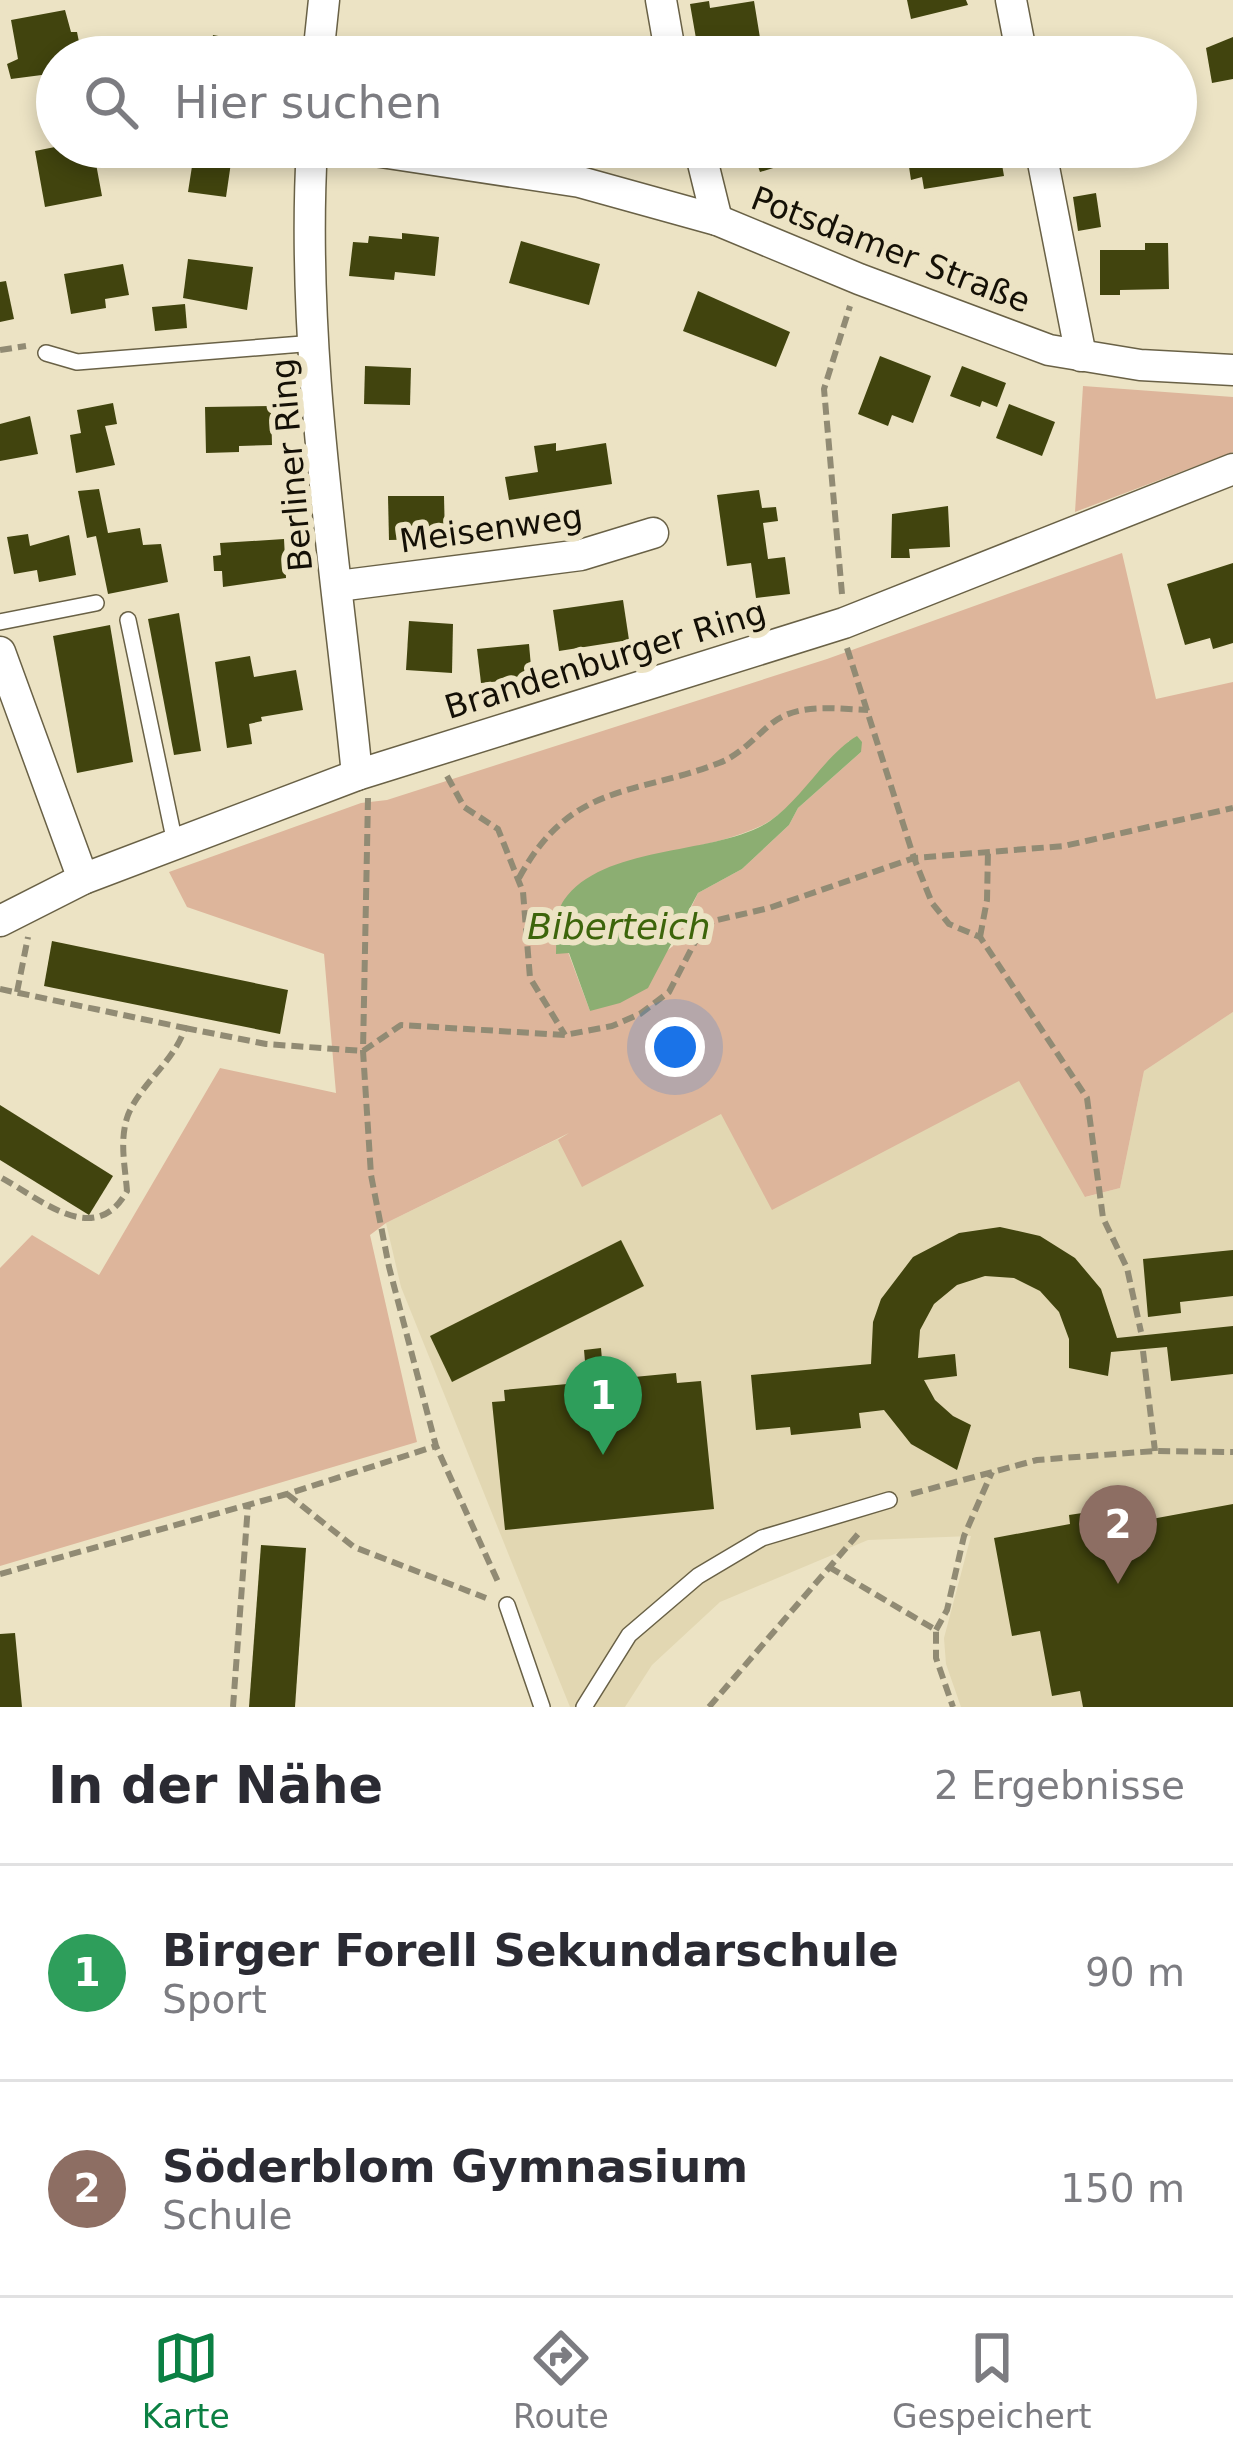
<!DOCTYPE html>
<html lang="de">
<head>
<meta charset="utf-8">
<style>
	:root { --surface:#fff; --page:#f2f2f3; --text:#2b2b33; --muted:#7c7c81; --line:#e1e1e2; --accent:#0b8043 }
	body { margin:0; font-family:"DejaVu Sans",sans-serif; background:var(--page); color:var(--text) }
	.you { position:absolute; left:675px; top:1047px; width:42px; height:42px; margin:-30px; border:9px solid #fff; border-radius:50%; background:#1a73e8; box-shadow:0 0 0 18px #1a73e833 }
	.badge { display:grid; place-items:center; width:78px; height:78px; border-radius:50%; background:var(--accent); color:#fff; font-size:39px; font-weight:700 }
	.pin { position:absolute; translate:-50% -99px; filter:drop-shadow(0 3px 6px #0008) }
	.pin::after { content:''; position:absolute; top:63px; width:42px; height:36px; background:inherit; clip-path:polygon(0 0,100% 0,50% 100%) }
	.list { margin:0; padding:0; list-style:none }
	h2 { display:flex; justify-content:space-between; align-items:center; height:156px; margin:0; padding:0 48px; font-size:51px }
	h2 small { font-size:39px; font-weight:400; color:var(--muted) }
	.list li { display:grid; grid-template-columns:78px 1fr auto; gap:36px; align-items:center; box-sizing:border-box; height:216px; padding:0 48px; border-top:3px solid var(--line) }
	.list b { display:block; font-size:45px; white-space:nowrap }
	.list p { margin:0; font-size:39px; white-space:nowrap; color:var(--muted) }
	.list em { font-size:39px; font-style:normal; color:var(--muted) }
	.icon { flex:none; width:66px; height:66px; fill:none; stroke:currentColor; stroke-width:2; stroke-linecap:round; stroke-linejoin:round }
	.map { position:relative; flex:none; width:1233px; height:1707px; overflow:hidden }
	.search { position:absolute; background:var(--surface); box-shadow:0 6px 18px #0003; left:36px; right:36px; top:36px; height:132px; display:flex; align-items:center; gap:30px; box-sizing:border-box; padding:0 42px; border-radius:66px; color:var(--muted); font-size:45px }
	.sheet { height:588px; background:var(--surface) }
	nav { display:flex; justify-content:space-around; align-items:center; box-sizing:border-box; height:168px; border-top:3px solid var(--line); background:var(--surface); font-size:33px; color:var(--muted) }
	nav a { display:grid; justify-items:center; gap:6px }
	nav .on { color:var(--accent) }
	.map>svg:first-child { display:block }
</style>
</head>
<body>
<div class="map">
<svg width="1233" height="1707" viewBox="0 0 1233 1707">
	<rect width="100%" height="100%" fill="#ece3c4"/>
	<!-- built -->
	<polygon fill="#e2d7b2" points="946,949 1086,1197 1120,1188 1144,1071 1233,1012 1233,1707 961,1707 946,1664 944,1638 971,1536 868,1540 720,1602 652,1665 625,1707 570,1707 401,1287 386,1223"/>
	<!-- green -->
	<g fill="#ddb59b" fill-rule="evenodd">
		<polygon points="1083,386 1233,397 1233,452 1075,512"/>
		<path d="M1122,553l34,146 77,-17v330l-89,59 -24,117 -35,9 -66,-116 -247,129 -51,-96 -139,73 -24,-47 11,-7 -183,90 -16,12 47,207 -417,124v-298l32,-33 67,40 121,-207 116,25 -12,-139 -137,-47 -18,-35 192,-69 26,-3 440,-141zM849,741l12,11 -63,56 -9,17 -47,44 -44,24 -25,53 -83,65 -22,-59 26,-75c53,-28 115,-26 169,-52 27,-14 66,-60 86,-84z"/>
	</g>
	<!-- water -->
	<path fill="#8cae72" d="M857,736l5,6 -1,10 -63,56 -9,17 -47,44 -44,24 -50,95 -28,15 -30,8 -21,-58 -13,1c1,-17 -2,-40 8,-54 40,-57 153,-44 206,-79 31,-21 56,-67 87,-85z"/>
	<!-- building -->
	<g fill="#41440e">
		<polygon points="907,0 966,0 968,5 911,19"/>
		<polygon points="709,1 710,8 754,1 761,44 698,50 690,4"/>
		<polygon points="65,10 71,32 77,32 82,57 57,57 57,73 11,79 7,64 18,59 11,20"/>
		<polygon points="213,35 250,42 248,57 209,57"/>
		<polygon points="1233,37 1233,79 1212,83 1206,48"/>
		<polygon points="976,38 979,57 925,57 923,46"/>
		<polygon points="55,147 70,147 71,157 94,153 102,196 45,207 35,151"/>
		<polygon points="195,147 233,149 226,197 188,192"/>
		<polygon points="723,147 812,147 815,155 760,172 753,152 727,161"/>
		<polygon points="947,147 999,147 1004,176 924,189 922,177 911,180 907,154"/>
		<polygon points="1096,193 1101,227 1078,231 1073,197"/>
		<polygon points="402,233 439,237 435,276 395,272 394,280 349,276 353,242 368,243 369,236 402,239"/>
		<polygon points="521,241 600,264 589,305 509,283"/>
		<polygon points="1145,243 1168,243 1169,289 1120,290 1120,295 1100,295 1100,250 1145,250"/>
		<polygon points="188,259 253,267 247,310 183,298"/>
		<polygon points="123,264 129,295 105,299 106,308 71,314 64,274"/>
		<polygon points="6,281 14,319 0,322 0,282"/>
		<polygon points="698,291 790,332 776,367 683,331"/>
		<polygon points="185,304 187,328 155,331 152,307"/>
		<polygon points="880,356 931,376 913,423 892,415 888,426 858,414"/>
		<polygon points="365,366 411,368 410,405 364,404"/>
		<polygon points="962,366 1006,383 997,407 982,401 980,407 950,396"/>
		<polygon points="113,403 117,424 105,426 115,465 76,473 70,435 81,433 77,410"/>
		<polygon points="1009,404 1055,422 1042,456 996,438"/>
		<polygon points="271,406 272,445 239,446 239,452 206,453 205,407"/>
		<polygon points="30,416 38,454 0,461 0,424"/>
		<polygon points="556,443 556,451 606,443 612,484 509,500 505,477 538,472 534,446"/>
		<polygon points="99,489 108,533 140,528 143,545 161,544 168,582 108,594 96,536 87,538 78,491"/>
		<polygon points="759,490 762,508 776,507 778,521 763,523 768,559 785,557 790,594 756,598 751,563 727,566 717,495"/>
		<polygon points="388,496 444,496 445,539 389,540"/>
		<polygon points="948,506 950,547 909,549 910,558 891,558 892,514"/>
		<polygon points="28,534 30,546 69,535 76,575 39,582 37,570 14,574 7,537"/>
		<polygon points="284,539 286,578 223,587 222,571 214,571 213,556 221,555 220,543"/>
		<polygon points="1233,563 1233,643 1213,649 1210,638 1185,645 1167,584"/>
		<polygon points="623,600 629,640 559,651 553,610"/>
		<polygon points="179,613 201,751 174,755 148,619"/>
		<polygon points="409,621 453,624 452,673 406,670"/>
		<polygon points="110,625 133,762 77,773 53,636"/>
		<polygon points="529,644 532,678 481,683 477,649"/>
		<polygon points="250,656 254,677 296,670 303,710 261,717 262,721 249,724 252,744 227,748 215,662"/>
		<polygon points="52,941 288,990 280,1034 44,986"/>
		<polygon points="0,1105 113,1176 89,1215 0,1160"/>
		<polygon points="1000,1227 1040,1236 1075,1258 1101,1289 1117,1338 1233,1326 1233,1374 1171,1381 1167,1347 1111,1352 1108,1376 1069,1368 1069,1339 1059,1312 1040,1291 1014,1278 985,1276 957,1285 934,1304 920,1330 918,1358 955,1354 957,1376 924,1380 935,1400 953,1416 971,1425 957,1470 911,1444 884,1410 859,1413 861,1428 791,1435 790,1427 756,1430 751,1375 871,1364 873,1322 881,1299 913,1257 959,1233"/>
		<polygon points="621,1240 644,1286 452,1382 430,1336"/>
		<polygon points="1233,1250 1233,1296 1180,1302 1181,1313 1148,1317 1143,1259"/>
		<polygon points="601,1348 603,1371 613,1379 676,1373 677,1383 701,1381 714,1509 505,1530 492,1402 505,1401 504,1390 578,1383 586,1373 584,1350"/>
		<polygon points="1233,1504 1233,1707 1083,1707 1080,1691 1052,1696 1040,1631 1012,1636 994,1538 1070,1524 1069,1515 1089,1512 1092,1530"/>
		<polygon points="261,1545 306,1548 295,1707 249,1707"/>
		<polygon points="15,1633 22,1707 0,1707 0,1634"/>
	</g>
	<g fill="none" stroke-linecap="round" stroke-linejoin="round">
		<!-- service casing -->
		<g stroke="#696146" stroke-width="18">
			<g id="service">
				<polyline points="46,353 77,362 315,343"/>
				<polyline points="128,620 175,843"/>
				<polyline points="0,622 96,603"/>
				<polyline points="507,1605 542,1707"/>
				<polyline points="584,1707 629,1635 698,1576 762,1538 889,1500"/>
			</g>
		</g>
		<!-- minor casing -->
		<g stroke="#696146" stroke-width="33">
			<g id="minor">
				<polyline points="661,0 671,57"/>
				<polyline points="1011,0 1022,57"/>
				<polyline points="318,57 324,0"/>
				<path d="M312,147c-12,206 25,422 45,628"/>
				<polyline points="699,147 717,220"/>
				<polyline points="1040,147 1081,356"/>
				<polyline points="312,149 361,149 580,182 717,220 859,279 1049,350 1140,365 1233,370"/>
				<polyline points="338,586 581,555 653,533"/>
				<polyline points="0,652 83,879"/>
				<polyline points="0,921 83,879 357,775 844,623 1233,469"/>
			</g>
		</g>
		<!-- path -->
		<g stroke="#918b74" stroke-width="6" stroke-dasharray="12 6" stroke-linecap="butt">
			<polyline points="0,350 26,346"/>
			<polyline points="842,594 824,389 850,306"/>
			<polyline points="847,648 914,858 932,903 949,924 980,937 1087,1098 1103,1218 1127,1268 1141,1332"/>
			<polyline points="447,776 464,807 498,829 523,892 530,978 565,1035"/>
			<polyline points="368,798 363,1051 371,1175 389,1267 436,1446 499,1584"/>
			<path d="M519,878c52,-96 114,-82 200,-115 21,-8 35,-25 52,-39 27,-22 64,-15 97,-14"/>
			<polyline points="980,937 987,900 988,851"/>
			<path d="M0,989l185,39c-11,34 -44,55 -57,87 -9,25 -3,50 -1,76 -32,58 -86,8 -127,-14"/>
			<polyline points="17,992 28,937"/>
			<polyline points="185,1028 266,1044 363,1051 401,1025 565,1035 612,1026 640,1014 669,992 696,940 713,921 769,908 914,858 1064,846 1233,808"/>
			<polyline points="1143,1351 1155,1451"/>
			<polyline points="287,1494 354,1547 486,1598"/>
			<polyline points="911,1494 1037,1460 1155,1451 1233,1452"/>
			<polyline points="829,1567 936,1630 936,1658 953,1707"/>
			<polyline points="0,1574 287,1494 436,1446"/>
			<polyline points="936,1630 947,1610 964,1536 992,1472"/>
			<polyline points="233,1707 248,1505"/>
			<polyline points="709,1707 859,1533"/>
		</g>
		<!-- service -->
		<use href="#service" stroke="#fff" stroke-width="15"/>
		<!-- minor -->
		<use href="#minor" stroke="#fff" stroke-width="30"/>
	</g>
	<g text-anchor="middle" stroke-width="12" stroke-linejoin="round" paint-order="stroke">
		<!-- street labels -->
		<g font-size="33" fill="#141006" stroke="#ece3c4">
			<text transform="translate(891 249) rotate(21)" y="12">Potsdamer Straße</text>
			<text transform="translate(291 465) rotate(-95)" y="12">Berliner Ring</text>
			<text transform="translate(491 528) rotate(-8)" y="12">Meisenweg</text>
			<text transform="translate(605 659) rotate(-17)" y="12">Brandenburger Ring</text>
		</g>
		<!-- water labels -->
		<g font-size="36" font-style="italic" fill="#3d650b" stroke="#ece3c4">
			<text x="619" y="939">Biberteich</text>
		</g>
	</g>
</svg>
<div class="you"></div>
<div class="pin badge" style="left:603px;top:1455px;background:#2e9e5b">1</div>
<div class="pin badge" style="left:1118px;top:1584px;background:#8d6e63">2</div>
<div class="search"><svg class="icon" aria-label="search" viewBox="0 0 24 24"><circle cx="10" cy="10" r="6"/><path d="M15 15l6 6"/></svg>Hier suchen</div>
</div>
<section class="sheet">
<h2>In der Nähe<small>2 Ergebnisse</small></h2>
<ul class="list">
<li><span class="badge" style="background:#2e9e5b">1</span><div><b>Birger Forell Sekundarschule</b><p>Sport</p></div><em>90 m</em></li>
<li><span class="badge" style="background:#8d6e63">2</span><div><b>Söderblom Gymnasium</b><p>Schule</p></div><em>150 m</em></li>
</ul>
</section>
<nav>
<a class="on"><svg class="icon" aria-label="map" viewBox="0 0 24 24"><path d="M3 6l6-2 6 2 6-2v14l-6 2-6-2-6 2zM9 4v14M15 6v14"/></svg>Karte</a>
<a><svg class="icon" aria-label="directions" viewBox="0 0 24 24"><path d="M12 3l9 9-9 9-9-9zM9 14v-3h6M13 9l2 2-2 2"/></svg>Route</a>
<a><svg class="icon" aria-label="saved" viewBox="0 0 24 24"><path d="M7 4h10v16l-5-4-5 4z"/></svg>Gespeichert</a>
</nav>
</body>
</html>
